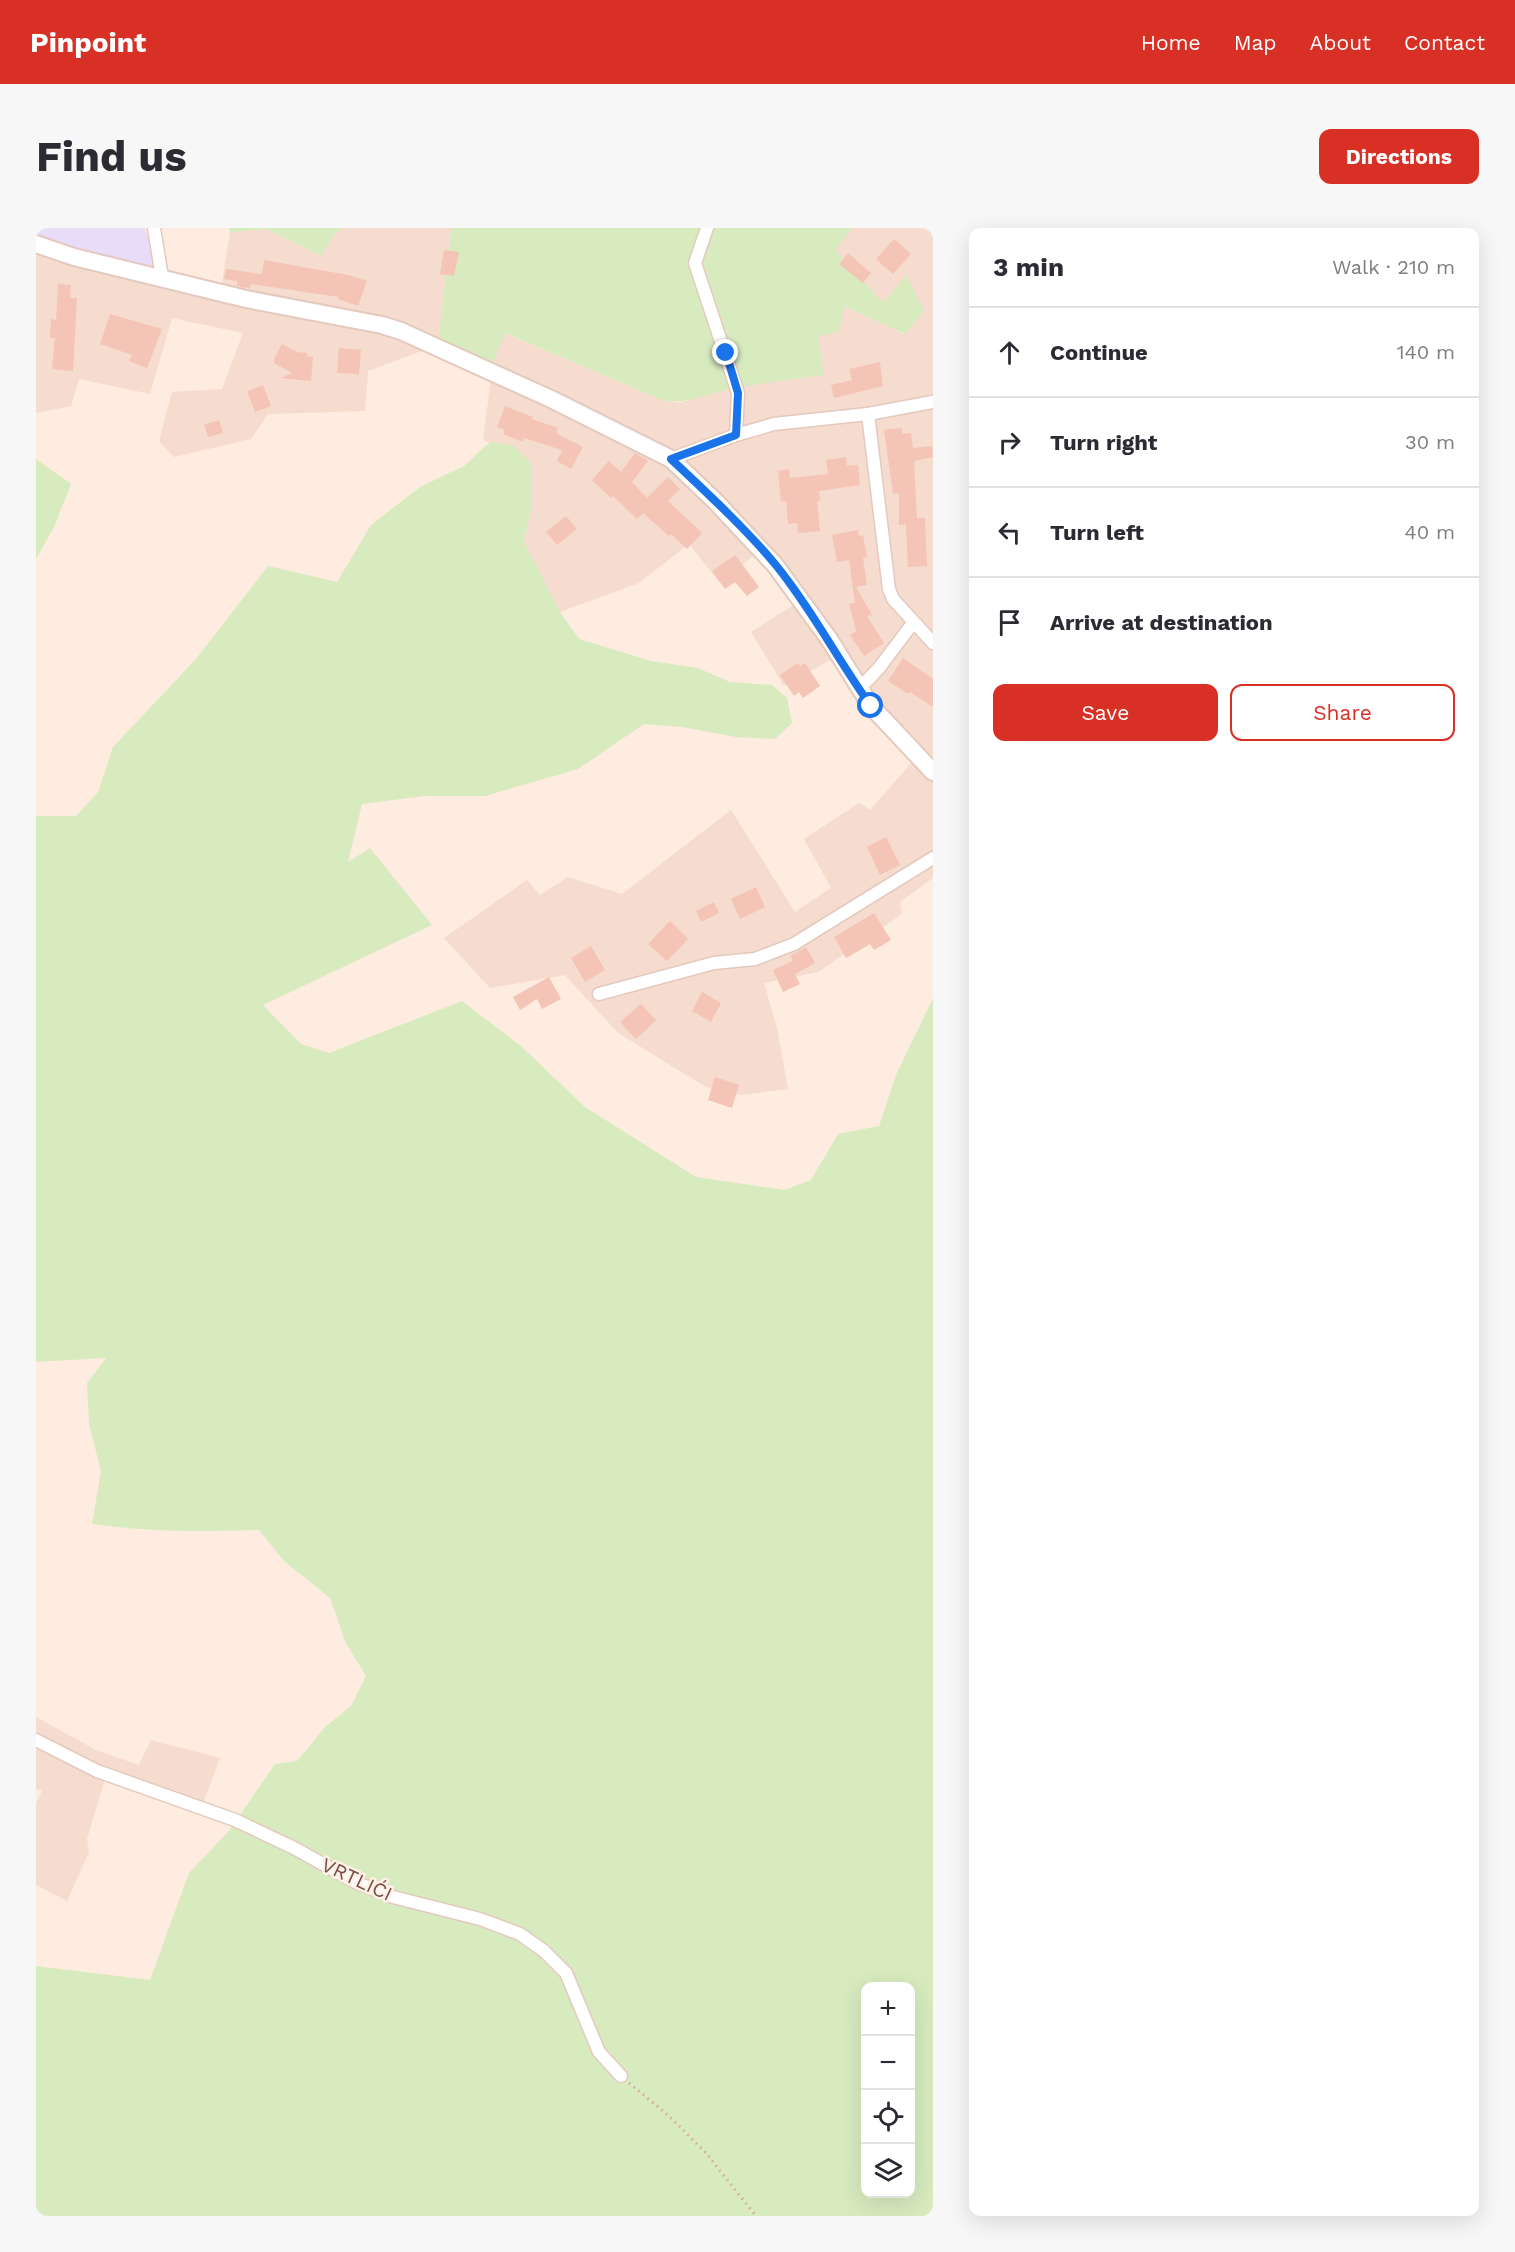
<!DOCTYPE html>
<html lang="en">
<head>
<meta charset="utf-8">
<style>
	:root { --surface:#fff; --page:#f7f7f7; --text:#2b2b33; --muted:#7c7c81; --line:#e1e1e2; --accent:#d93025 }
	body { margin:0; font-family:"Work Sans",sans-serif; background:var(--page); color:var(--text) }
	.controls { position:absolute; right:18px; bottom:18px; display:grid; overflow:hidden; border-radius:12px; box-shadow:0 6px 24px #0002 }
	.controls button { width:54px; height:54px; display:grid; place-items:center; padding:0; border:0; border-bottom:2px solid var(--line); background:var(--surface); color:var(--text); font:30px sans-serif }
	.stop { position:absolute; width:18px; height:18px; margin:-14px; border:4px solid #1a73e8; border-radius:50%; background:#fff }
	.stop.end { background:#1a73e8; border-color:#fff; box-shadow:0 2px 6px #0008 }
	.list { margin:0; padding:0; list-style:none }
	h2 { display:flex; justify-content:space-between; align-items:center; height:78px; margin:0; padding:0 24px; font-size:26px }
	h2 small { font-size:20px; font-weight:400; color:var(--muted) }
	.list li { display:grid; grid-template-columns:39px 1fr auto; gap:18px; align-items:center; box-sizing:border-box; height:90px; padding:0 24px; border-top:2px solid var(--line) }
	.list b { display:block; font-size:22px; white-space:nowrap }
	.list em { font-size:20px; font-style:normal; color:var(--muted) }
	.actions { display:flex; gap:12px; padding:18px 24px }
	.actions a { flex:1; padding:14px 0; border:2px solid var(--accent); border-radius:12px; text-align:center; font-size:21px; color:var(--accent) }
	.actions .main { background:var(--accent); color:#fff }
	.icon { flex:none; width:33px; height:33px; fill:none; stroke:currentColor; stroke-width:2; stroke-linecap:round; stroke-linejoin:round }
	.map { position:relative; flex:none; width:897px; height:1988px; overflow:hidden; border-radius:12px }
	header { display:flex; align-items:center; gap:36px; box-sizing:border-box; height:84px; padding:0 30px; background:var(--accent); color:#fff }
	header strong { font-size:28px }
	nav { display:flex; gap:33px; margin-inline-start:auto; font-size:21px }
	.intro { display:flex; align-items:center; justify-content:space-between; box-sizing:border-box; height:144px; padding:0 36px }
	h1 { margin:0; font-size:42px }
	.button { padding:15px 27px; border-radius:12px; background:var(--accent); color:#fff; font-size:21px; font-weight:700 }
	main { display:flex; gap:36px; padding:0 36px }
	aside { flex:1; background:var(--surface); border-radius:12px; box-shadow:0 6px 24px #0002 }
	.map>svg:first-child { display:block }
</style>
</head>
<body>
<header>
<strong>Pinpoint</strong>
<nav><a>Home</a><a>Map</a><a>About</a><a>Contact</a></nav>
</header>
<div class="intro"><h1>Find us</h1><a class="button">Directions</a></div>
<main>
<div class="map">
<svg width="897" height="1988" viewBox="0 0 897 1988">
	<rect width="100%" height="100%" fill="#fdecdf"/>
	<!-- residential -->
	<g fill="#f5dcce">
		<polygon points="307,0 415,0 402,117 332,143 329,183 232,186 215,211 138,229 123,213 136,164 186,161 207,105 136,90 114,166 43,151 35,178 0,185 0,26 126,61 183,74 194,4 230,1 285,28 298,7"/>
		<polygon points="817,0 897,0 897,650 864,674 866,686 782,744 728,755 741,800 752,861 705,867 670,859 582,805 529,747 454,760 408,710 491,652 504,667 532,649 586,666 695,582 759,684 795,660 768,611 823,575 834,582 884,525 799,429 748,458 715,404 759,376 723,323 684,355 653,316 603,355 524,384 488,314 496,278 454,214 447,212 457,135 468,105 626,172 643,175 686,162 725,155 787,147 782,108 808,78 868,106 870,48 847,76 798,22"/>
		<polygon points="0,1489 60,1522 103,1537 115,1512 184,1530 165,1581 69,1551 51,1611 53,1624 31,1673 0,1657 0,1575 6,1563 0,1561"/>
	</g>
	<!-- education -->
	<polygon fill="#e9dcf9" points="0,0 108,0 116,19 116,37 108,39 15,14 0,6"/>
	<!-- green -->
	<g fill="#d8ebbe" fill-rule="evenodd">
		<polygon points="193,0 307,0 298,7 285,28 230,1 194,4"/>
		<path d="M415,0h402l-18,22 48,53 23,-28 18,36 -19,23 -61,-28 -5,26 -21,4 6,39c-32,4 -62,8 -93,14 -26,5 -42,16 -69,11l-157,-67 -12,30 -55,-18z"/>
		<path d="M454,214l23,3 19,19v42l-8,36 36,70 19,27 72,22 47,7 32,14 42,3 15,13 5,25 -17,16 -39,-2 -54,-10 -38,-3 -66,45 -93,27h-60l-63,8 -14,58 22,-14 62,77 -169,80 38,39 28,9 133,-52 60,46 63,60 111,70 88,13 27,-10 27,-46 41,-8 17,-51 37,-77v1218h-897v-250l114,14 39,-107 40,-42 46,-67 22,-3 28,-34 26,-21 15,-30 -20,-33 -16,-45 -46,-37 -25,-31c-56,2 -111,2 -167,-6l9,-53 -12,-47 -2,-41 19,-25 -70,4v-546h40l22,-24 15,-45 83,-88 72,-93 69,16 34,-57 49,-38 44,-21zM830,1758h44v208h-44z"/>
		<polygon points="0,231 35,256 18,299 0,331"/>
	</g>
	<!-- building -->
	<g fill="#f4c4b6">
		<polygon points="858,11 875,26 857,46 840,31"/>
		<polygon points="408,22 423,24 418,48 404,46"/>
		<polygon points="812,25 835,45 827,55 803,36"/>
		<polygon points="228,32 312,47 331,53 322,78 302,71 303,69 215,56 214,60 205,59 201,58 201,53 188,51 190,41 226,46"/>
		<polygon points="22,56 35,57 34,70 41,70 37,143 16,141 19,110 14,110 15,91 20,92"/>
		<polygon points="74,86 126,101 111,140 93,133 96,127 64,116"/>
		<polygon points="246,116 261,124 271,125 271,128 277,129 275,153 245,150 256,145 238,135 238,131"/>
		<polygon points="303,120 325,122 323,146 301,145"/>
		<polygon points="844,134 847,158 798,170 795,157 816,152 813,141"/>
		<polygon points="227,157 235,178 219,184 211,163"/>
		<polygon points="469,178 497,189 496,191 522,200 520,205 547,219 535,241 521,233 526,222 488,210 487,214 467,206 469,202 461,199"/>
		<polygon points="183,192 187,205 172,209 168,197"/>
		<polygon points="866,200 866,206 875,205 877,220 896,218 897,229 878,233 881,290 889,290 891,338 872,339 870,296 863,297 863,265 857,266 848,202"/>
		<polygon points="599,225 612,233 596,254 611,270 632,249 644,261 632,273 666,305 651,321 635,306 633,308 607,285 601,291 577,268 575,270 556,252 573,233 585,244"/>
		<polygon points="810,229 811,238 822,237 824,257 783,263 784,273 781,273 784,303 762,305 761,295 752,296 750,273 745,273 742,243 753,241 754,250 792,246 790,232"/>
		<polygon points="530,288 541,301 521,317 510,304"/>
		<polygon points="822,302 823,308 827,307 831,329 827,330 831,357 820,359 836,387 831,388 848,415 828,428 814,407 820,403 813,376 819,375 813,332 801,334 796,307"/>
		<polygon points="699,327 723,359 711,368 699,354 689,361 676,343"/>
		<polygon points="867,430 897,451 897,479 874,464 872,466 852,453"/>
		<polygon points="762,435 764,438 769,435 784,458 767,470 763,464 758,468 744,447"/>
		<polygon points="850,609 864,637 844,647 831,619"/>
		<polygon points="720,659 729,679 704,691 695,671"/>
		<polygon points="678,674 683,685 665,694 660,683"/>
		<polygon points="838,685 855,712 838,722 834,716 810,730 798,709"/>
		<polygon points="634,693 652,711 631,733 612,716"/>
		<polygon points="555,718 569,742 549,754 535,730"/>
		<polygon points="770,719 779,735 759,746 764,756 747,764 737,742 757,733 754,728"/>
		<polygon points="513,749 525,771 506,781 501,771 484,782 477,769"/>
		<polygon points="666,764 685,775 675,794 656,783"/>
		<polygon points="605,776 620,792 600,811 584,794"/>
		<polygon points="679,849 703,857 696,880 672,872"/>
	</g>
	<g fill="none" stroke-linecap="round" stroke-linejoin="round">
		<!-- minor casing -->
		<g stroke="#e3c9be" stroke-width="15">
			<g id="minor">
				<polyline points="118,0 126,49"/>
				<polyline points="671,0 659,35 702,165 700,207"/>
				<polyline points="832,186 853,361 857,371 897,415"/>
				<polyline points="635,231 700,207 738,196 832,186 897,174"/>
				<polyline points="823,461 843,440 877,395"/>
				<polyline points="563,766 678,735 719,731 758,716 897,630"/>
				<polyline points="0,1512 61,1543 199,1592 258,1620 319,1654 357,1669 444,1691 484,1706 508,1723 530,1745 563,1824 585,1848"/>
			</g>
		</g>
		<!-- tertiary casing -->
		<g stroke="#e3c9be" stroke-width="20">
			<polyline id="tertiary" points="0,16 38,29 210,71 346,97 365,103 515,171 635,231 680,274 739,337 793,411 835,478 897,544"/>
		</g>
		<!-- path -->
		<polyline stroke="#d8a799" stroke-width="3" stroke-dasharray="1.5 4.5" stroke-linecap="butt" points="593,1855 633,1888 670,1925 720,1988"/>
		<!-- minor -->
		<use href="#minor" stroke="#fff" stroke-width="12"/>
		<!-- tertiary -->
		<use href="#tertiary" stroke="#fff" stroke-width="16"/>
	</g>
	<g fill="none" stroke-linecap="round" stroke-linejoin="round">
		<!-- route -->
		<path stroke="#1a73e8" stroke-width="8" d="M690,125l12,40 -2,42 -65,24c36,34 73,68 104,105 36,44 63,96 96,142"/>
	</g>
	<g text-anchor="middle" stroke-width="5" stroke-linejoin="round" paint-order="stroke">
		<!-- street labels -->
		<g font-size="20" fill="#744e46" stroke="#fff1e6">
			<text transform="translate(321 1651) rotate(25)" y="7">VRTLIĆI</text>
		</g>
	</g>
</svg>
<div class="controls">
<button>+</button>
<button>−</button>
<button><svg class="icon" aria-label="locate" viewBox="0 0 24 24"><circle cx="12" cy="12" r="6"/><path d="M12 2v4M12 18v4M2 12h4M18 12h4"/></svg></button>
<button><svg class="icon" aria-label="layers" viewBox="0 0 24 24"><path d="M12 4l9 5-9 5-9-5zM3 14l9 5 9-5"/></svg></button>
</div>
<div class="stop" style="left:835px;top:478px"></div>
<div class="stop end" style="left:690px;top:125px"></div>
</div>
<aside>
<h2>3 min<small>Walk · 210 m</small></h2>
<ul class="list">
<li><svg class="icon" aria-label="ahead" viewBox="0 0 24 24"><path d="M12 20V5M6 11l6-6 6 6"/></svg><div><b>Continue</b></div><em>140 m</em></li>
<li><svg class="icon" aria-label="right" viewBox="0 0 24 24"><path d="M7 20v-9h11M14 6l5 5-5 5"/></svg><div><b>Turn right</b></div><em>30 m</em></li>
<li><svg class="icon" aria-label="left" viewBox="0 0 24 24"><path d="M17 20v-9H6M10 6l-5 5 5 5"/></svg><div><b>Turn left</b></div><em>40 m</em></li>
<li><svg class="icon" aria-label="arrive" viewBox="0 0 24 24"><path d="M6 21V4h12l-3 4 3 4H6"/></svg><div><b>Arrive at destination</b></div></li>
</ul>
<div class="actions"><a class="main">Save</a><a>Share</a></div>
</aside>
</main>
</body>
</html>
